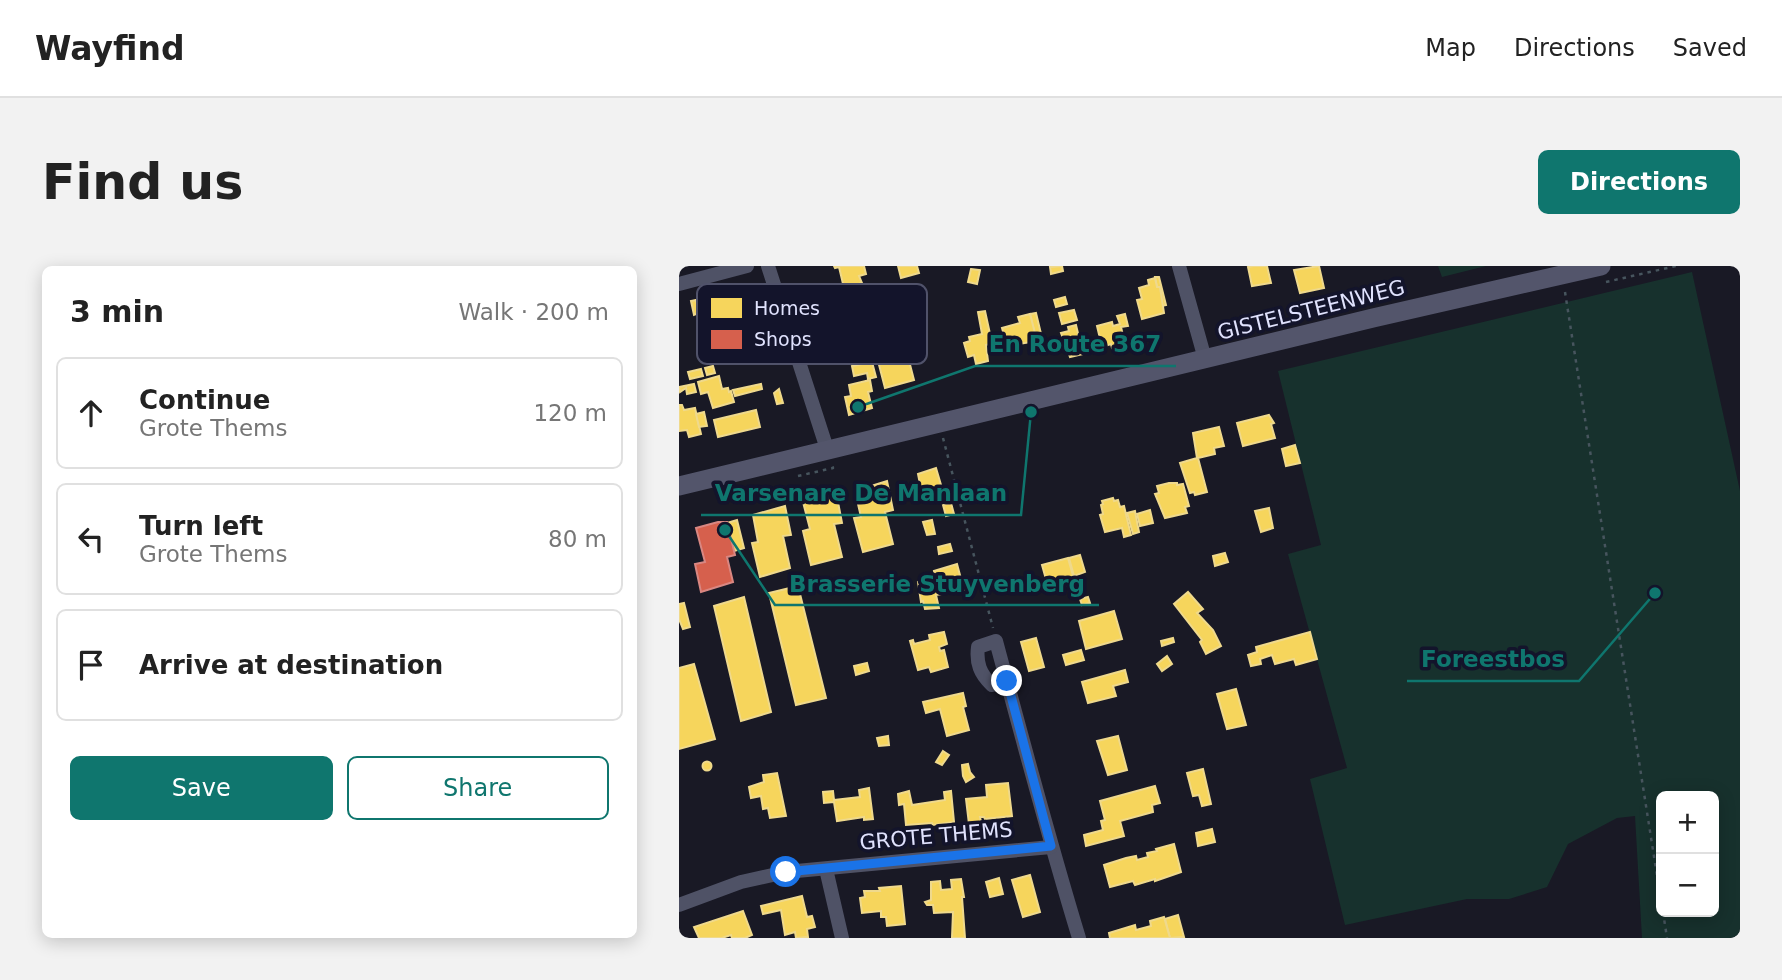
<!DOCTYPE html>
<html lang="en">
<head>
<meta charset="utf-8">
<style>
	:root { --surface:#fff; --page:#f2f2f2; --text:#222; --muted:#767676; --line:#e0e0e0; --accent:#0f766e }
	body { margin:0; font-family:"DejaVu Sans",sans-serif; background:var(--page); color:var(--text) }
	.controls { position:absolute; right:21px; bottom:21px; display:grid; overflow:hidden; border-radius:10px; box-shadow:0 4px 18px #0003 }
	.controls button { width:63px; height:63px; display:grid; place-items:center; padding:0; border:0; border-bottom:2px solid var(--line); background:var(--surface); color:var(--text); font:35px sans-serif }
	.stop { position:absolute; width:21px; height:21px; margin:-16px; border:5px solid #1a73e8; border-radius:50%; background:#fff }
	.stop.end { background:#1a73e8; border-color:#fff; box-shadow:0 2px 7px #0008 }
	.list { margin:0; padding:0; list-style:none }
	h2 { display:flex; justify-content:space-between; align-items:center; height:91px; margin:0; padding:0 28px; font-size:30px }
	h2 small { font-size:23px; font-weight:400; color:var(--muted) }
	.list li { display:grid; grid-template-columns:46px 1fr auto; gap:21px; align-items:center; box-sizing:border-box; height:112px; margin:0 14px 14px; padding:0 14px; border:2px solid var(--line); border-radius:10px }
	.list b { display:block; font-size:26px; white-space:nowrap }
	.list p { margin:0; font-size:23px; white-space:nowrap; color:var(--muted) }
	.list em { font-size:23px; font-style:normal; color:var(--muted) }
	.actions { display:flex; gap:14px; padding:21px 28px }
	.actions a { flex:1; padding:16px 0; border:2px solid var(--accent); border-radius:10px; text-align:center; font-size:24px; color:var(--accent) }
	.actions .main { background:var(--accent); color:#fff }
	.icon { flex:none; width:38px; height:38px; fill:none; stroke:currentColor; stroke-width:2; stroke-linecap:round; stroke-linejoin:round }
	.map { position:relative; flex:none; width:1061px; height:672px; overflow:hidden; border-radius:10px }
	header { display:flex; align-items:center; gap:42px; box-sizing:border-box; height:98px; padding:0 35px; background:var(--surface); border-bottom:2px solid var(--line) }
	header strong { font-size:33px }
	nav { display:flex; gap:38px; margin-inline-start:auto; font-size:24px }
	.intro { display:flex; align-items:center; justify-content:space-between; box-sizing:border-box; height:168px; padding:0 42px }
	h1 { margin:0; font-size:49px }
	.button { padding:18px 32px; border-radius:10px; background:var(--accent); color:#fff; font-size:24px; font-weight:700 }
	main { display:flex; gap:42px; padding:0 42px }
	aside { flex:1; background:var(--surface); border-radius:10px; box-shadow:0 4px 18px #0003 }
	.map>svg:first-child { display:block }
</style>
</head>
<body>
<header>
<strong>Wayfind</strong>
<nav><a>Map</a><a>Directions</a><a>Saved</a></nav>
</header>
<div class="intro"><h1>Find us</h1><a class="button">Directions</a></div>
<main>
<aside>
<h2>3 min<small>Walk · 200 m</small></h2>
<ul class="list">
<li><svg class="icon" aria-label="ahead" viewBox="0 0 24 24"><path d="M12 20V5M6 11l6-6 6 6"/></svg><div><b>Continue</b><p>Grote Thems</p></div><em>120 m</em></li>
<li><svg class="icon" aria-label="left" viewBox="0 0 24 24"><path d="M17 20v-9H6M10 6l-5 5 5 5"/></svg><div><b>Turn left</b><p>Grote Thems</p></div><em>80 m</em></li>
<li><svg class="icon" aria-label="arrive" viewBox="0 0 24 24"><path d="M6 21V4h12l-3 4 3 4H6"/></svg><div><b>Arrive at destination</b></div></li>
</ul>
<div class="actions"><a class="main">Save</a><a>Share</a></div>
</aside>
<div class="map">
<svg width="1061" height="672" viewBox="0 0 1061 672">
	<rect width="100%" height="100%" fill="#191925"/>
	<!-- green -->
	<g fill="#17312d" fill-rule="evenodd">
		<polygon points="759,0 807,0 763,11"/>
		<path d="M1013,6l48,219v447h-98l-7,-122 -18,2 -49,26 -21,43 -38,12h-42l-122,26 -35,-146 37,-11 -59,-214 33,-9 -43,-174zM982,530h53v116h-53z"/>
	</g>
	<!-- homes -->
	<g fill="#f6d55c" stroke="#efd98c" stroke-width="2">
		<polygon points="155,0 185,0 187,8 180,10 183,17 165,22 160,1 156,2"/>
		<polygon points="219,0 238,0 240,7 222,12"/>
		<polygon points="383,0 384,5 372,8 371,1"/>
		<polygon points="574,0 588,0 592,17 573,20 569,1"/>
		<polygon points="640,0 645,22 621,27 615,4"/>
		<polygon points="292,3 301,4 298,18 289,16"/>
		<polygon points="476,11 480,11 487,39 483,40 481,21 478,21"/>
		<polygon points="476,12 478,21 481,21 485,47 463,53 458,34 463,33 460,22 470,19 469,14"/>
		<polygon points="386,31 388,38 377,41 375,34"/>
		<polygon points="17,34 20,47 15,49 12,35"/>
		<polygon points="395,44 398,54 383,58 380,47"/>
		<polygon points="306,45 313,77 307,79 309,95 297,98 295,89 289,91 285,77 291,75 290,71 303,68 299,46"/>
		<polygon points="357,47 363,72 357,73 351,48"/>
		<polygon points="351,48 358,75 328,80 323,62 341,57 339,51"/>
		<polygon points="446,48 449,60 442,61 446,78 433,82 432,78 423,81 418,60 433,56 434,60 441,58 438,50"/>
		<polygon points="397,59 404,88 391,91 382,67 390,65 389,61"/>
		<polygon points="230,68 235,86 228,87 235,114 206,122 198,91 193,92 189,78"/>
		<polygon points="193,96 197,111 189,113 188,107 175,110 173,100"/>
		<polygon points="34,100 36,107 28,109 26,102"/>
		<polygon points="22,103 24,110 11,113 9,106"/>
		<polygon points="40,110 43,123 49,122 50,126 52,125 55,136 34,142 29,126 22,128 19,116"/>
		<polygon points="191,114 193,125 189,126 193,142 170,149 166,131 172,130 170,119"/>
		<polygon points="15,118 17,126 8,128 7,122 1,126 0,121"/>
		<polygon points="82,118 83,123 56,130 54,124"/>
		<polygon points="100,123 104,137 98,138 95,127"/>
		<polygon points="0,139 3,139 5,144 16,142 22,168 10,171 8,164 0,165"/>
		<polygon points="77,144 81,161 39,171 35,154"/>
		<polygon points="25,146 28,160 20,161 17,148"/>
		<polygon points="590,149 595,157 592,158 596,172 564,180 558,157"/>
		<polygon points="540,161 545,180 535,182 536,188 519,192 528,226 516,229 515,226 511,227 501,197 518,192 514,167"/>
		<polygon points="616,179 621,197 607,200 603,183"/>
		<polygon points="257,202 265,229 244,234 239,208"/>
		<polygon points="208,215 214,244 206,246 214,278 184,286 175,252 182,251 176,225"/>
		<polygon points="490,217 498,217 498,219 504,218 510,240 506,241 508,247 486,252 476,228 480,227 478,220"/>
		<polygon points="148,230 155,230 156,236 159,236 163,257 155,258 163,291 132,299 124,265 131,263 124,236"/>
		<polygon points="434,232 435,235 439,234 441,241 445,240 452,269 445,271 443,262 426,266 421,249 424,248 422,239 424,238 423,235"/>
		<polygon points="272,237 275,248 267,250 264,239"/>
		<polygon points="106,240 112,269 104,270 111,302 81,311 73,277 79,276 74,249"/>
		<polygon points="590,242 594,262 582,266 576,245"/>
		<polygon points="471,244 474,257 461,260 458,248"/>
		<polygon points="456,245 460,266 454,268 448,247"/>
		<polygon points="58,254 65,282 55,285 48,257"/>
		<polygon points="253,254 256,268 248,269 244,256"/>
		<polygon points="271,278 273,285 260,288 259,281"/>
		<polygon points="546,287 549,296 536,300 534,290"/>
		<polygon points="401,289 406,306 395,310 390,292"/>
		<polygon points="389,292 396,317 370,324 363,299"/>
		<polygon points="278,298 285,324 257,329 260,342 246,343 244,335 242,336 239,316 256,309 255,305"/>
		<polygon points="119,320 147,432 117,439 90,327"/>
		<polygon points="509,326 524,343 518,347 534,364 542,380 527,388 521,376 523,374 495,338"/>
		<polygon points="65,331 92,446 62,455 35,340"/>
		<polygon points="409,331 411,337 403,339 401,333"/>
		<polygon points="5,337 11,361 4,363 0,353 0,338"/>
		<polygon points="435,345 443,373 407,383 400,355"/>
		<polygon points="265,366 268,378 260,381 261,385 265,384 269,401 252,406 250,401 239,404 231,375 234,374 235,378 251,374 250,369"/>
		<polygon points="631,366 638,393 617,399 615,393 596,398 593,389 581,393 582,398 572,400 569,389 578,386 577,381"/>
		<polygon points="357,372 365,401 350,405 342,376"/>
		<polygon points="494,372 495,376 483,380 482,375"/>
		<polygon points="402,384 405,394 387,399 384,389"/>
		<polygon points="488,390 493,398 483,405 478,398"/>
		<polygon points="188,397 190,405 177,409 175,400"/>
		<polygon points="15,398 36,473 0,483 0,402"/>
		<polygon points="446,404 449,416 434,420 437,430 409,437 403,416"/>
		<polygon points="557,423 567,459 548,463 538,428"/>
		<polygon points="284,427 287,440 284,441 290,464 268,470 261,443 247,447 244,436"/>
		<polygon points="209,470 210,479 200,480 198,472"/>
		<polygon points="439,470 448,504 429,509 418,475"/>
		<polygon points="264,485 270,489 263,499 257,496"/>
		<circle cx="28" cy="500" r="4.5"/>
		<polygon points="289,498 291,506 295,511 287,516 284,510 283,499"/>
		<polygon points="524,503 532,538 523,540 520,529 514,530 508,507"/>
		<polygon points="98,507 107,550 91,552 89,542 84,543 82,530 72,532 70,521 85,516 84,509"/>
		<polygon points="329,517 333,550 306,553 305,551 301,551 302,556 290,558 287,533 308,531 307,519"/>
		<polygon points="476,520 481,537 473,539 474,546 441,555 445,570 407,580 405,569 424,564 422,555 426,554 421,535"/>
		<polygon points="190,522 194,553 185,554 185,551 158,555 155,536 145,537 144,526 154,525 155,534 181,531 180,524"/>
		<polygon points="230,525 233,539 266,534 265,526 272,525 275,556 254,559 253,557 227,559 225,538 220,539 219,528"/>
		<polygon points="533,563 536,576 519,580 517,567"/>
		<polygon points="495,578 502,606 476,615 476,613 456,619 454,615 431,621 425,599 447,592 457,590 458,594 469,591 468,587 478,585 477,583"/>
		<polygon points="351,609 361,646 344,651 333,614"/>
		<polygon points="320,612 324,628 311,631 307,616"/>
		<polygon points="282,613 285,631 283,631 286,672 273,672 274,646 255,647 254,639 248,639 246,636 252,634 252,616 261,615 262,624 273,623 272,614"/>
		<polygon points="222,620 226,658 208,660 207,651 202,651 202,645 183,647 181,632 186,631 185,625 201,625 200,622"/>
		<polygon points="123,630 128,651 133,650 136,661 128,663 129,671 117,672 116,666 106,669 102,644 84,648 82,640"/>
		<polygon points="64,645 73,669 66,672 53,672 52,669 43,672 20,672 15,661"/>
		<polygon points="499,649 505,671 491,672 486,653"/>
		<polygon points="485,651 491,672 431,672 430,667 456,659 457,664 472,660 471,655"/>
	</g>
	<!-- shops -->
	<polygon fill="#d6604d" stroke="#d98782" stroke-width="2" points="39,256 48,256 56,289 48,291 54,316 22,326 16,298 26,296 17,262"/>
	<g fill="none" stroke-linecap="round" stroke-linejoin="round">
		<!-- path -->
		<g stroke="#47555e" stroke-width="2.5" stroke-dasharray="3.5 5" stroke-linecap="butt">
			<polyline points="927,16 997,0"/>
			<polyline points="886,26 982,635"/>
			<polyline points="264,172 314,362"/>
			<polyline points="119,210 154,202 153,199"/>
			<polyline points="984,646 988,672"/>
		</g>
		<!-- minor -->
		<g stroke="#4f5266" stroke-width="14">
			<polyline points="89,0 149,186"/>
			<polyline points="500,0 526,93"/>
			<polyline points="0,18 68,0"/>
			<path d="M328,415l-15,4c-12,-11 -16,-22 -14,-38l18,-6c27,100 53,199 83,297"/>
			<polyline points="147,603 163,672"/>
			<polyline points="0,639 62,616 107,606 372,581"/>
		</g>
		<!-- secondary -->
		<polyline stroke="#53556b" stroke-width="19" points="0,220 694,52 922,0"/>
	</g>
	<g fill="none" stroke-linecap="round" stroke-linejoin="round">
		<!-- route -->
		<polyline stroke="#1a73e8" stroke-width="9" points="107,606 372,580 328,415"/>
	</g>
	<g text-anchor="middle" stroke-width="7" stroke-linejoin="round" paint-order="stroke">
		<!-- street labels -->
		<g font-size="21" fill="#e0e2fd" stroke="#13142b">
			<text transform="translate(632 44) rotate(-14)" y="7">GISTELSTEENWEG</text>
			<text transform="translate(257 570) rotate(-5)" y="7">GROTE THEMS</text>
		</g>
	</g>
	<!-- legend -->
	<rect x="18" y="18" width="230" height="80" rx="10" fill="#13142b" stroke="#50526a" stroke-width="2"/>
	<rect x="32" y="32" width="31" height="20" fill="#f6d55c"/>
	<rect x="32" y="64" width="31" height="19" fill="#d6604d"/>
	<g font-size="19" fill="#e0e2fd">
		<text x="75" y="49">Homes</text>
		<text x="75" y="80">Shops</text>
	</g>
	<!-- callouts -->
	<path fill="none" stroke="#0f766e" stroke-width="2.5" d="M179 141L296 100H497M352 146L342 249H22M46 264L96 339H420M976 327L900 415H728"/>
	<g fill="#0f766e" stroke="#13142b" stroke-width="2.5">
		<circle cx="179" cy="141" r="7"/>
		<circle cx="352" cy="146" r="7"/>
		<circle cx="46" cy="264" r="7"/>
		<circle cx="976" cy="327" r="7"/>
	</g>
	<g font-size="23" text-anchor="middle" font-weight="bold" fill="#0f766e" stroke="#13142b" stroke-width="7" stroke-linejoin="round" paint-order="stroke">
		<text x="396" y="86">En Route 367</text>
		<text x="182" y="235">Varsenare De Manlaan</text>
		<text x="258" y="326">Brasserie Stuyvenberg</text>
		<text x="814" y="401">Foreestbos</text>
	</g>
</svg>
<div class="controls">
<button>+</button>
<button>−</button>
</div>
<div class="stop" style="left:107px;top:606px"></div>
<div class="stop end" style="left:328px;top:415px"></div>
</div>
</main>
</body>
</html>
